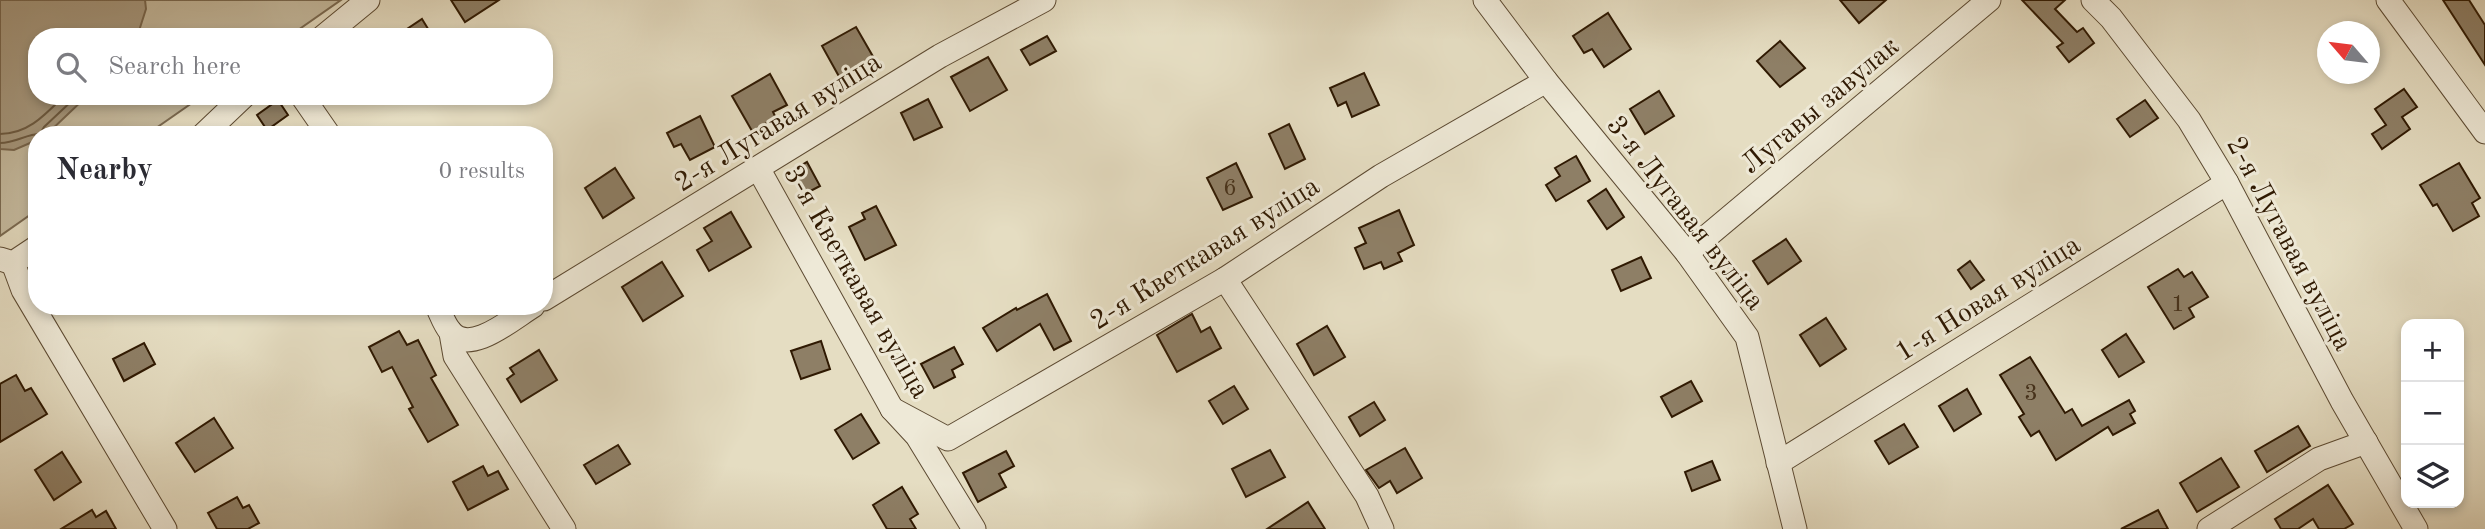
<!DOCTYPE html>
<html lang="en">
<head>
<meta charset="utf-8">
<style>
	:root { --surface:#fff; --page:#f7f7f7; --text:#2b2b33; --muted:#7c7c81; --line:#e1e1e2 }
	body { margin:0; font-family:"Old Standard TT",serif; background:var(--page); color:var(--text) }
	.controls { position:absolute; right:21px; bottom:21px; display:grid; overflow:hidden; border-radius:14px; box-shadow:0 4px 10px #0003 }
	.controls button { width:63px; height:63px; display:grid; place-items:center; padding:0; border:0; border-bottom:2px solid var(--line); background:var(--surface); color:var(--text); font:35px sans-serif }
	.compass { position:absolute; left:2317px; top:21px; width:63px; height:63px; border-radius:50%; background:var(--surface); box-shadow:0 4px 10px #0003; rotate:298deg }
	.list { margin:0; padding:0; list-style:none }
	h2 { display:flex; justify-content:space-between; align-items:center; height:91px; margin:0; padding:0 28px; font-size:30px }
	h2 small { font-size:23px; font-weight:400; color:var(--muted) }
	.icon { flex:none; width:38px; height:38px; fill:none; stroke:currentColor; stroke-width:2; stroke-linecap:round; stroke-linejoin:round }
	.map { position:relative; flex:none; width:2485px; height:529px; overflow:hidden }
	.search { position:absolute; background:var(--surface); box-shadow:0 4px 10px #0003; left:28px; top:28px; width:525px; height:77px; display:flex; align-items:center; gap:18px; box-sizing:border-box; padding:0 24px; border-radius:28px; color:var(--muted); font-size:26px }
	.panel { position:absolute; background:var(--surface); box-shadow:0 4px 10px #0003; left:28px; top:126px; width:525px; height:189px; border-radius:28px }
	.map>svg:first-child { display:block }
</style>
</head>
<body>
<div class="map">
<svg width="2485" height="529" viewBox="0 0 2485 529">
	<rect width="100%" height="100%" fill="#e5ddc2"/>
	<filter id="stains"><feTurbulence type="fractalNoise" baseFrequency=".00286" numOctaves="4"/><feColorMatrix values="0 0 0 0 .2 0 0 0 0 .09 0 0 0 0 .02 0 0 0 .5 -.17"/></filter>
	<radialGradient id="worn" r=".72"><stop offset=".6" stop-color="#630" stop-opacity="0"/><stop offset="1" stop-color="#630" stop-opacity=".3"/></radialGradient>
	<!-- green -->
	<polygon fill="#c6bca1" stroke="#7a6a52" stroke-width="2" points="0,0 341,0 288,37 37,37 37,96 202,96 146,135 37,135 37,210 0,236"/>
	<!-- water -->
	<polygon fill="#a79a81" stroke="#77664e" stroke-width="2" points="0,0 145,0 146,9 137,37 37,37 37,96 87,96 46,135 37,135 37,140 14,150 0,149"/>
	<g fill="none" stroke-linecap="round" stroke-linejoin="round">
		<!-- shore -->
		<g stroke="#6b5a42" stroke-width="2">
			<path d="M0,134c28,0 45,-19 64,-38"/>
			<path d="M0,143c16,0 26,-9 40,-9l4,-7 33,-31"/>
		</g>
	</g>
	<!-- building -->
	<g fill="#8e7f66" stroke="#2f1902" stroke-width="2">
		<polygon points="451,0 499,0 465,22"/>
		<polygon points="1840,0 1886,0 1859,23"/>
		<polygon points="2022,0 2065,0 2055,9 2077,32 2083,28 2094,43 2069,62 2057,47 2063,43"/>
		<polygon points="2443,0 2469,0 2485,25 2485,65"/>
		<polygon points="1608,13 1631,49 1604,67 1592,49 1584,53 1573,36"/>
		<polygon points="422,19 433,37 395,37"/>
		<polygon points="856,27 875,60 841,80 822,46"/>
		<polygon points="1047,36 1056,51 1030,65 1021,50"/>
		<polygon points="1780,41 1805,68 1780,87 1757,61"/>
		<polygon points="988,57 1007,90 970,111 951,77"/>
		<polygon points="1364,73 1379,105 1352,117 1346,102 1338,106 1330,88"/>
		<polygon points="770,74 787,105 773,112 776,118 752,131 732,96"/>
		<polygon points="2404,89 2417,107 2402,117 2410,129 2382,149 2372,134 2386,125 2375,109"/>
		<polygon points="1659,91 1674,116 1645,134 1630,109"/>
		<polygon points="928,99 942,127 914,140 901,113"/>
		<polygon points="278,100 288,115 267,130 257,115"/>
		<polygon points="2145,100 2158,118 2130,137 2117,119"/>
		<polygon points="700,116 715,147 690,160 681,144 674,147 667,133"/>
		<polygon points="1289,124 1305,159 1285,169 1269,134"/>
		<polygon points="1576,156 1590,181 1556,201 1546,185 1560,176 1555,168"/>
		<polygon points="807,162 820,186 803,195 790,172"/>
		<polygon points="1236,163 1252,197 1223,210 1207,178"/>
		<polygon points="2459,163 2480,198 2472,203 2479,216 2453,231 2437,204 2433,206 2420,185"/>
		<polygon points="615,168 634,198 603,218 585,188"/>
		<polygon points="1606,189 1624,217 1607,229 1588,201"/>
		<polygon points="876,206 896,245 865,260 849,227 865,219 862,213"/>
		<polygon points="1399,210 1414,245 1398,253 1402,261 1384,269 1381,262 1364,269 1355,248 1366,243 1359,228"/>
		<polygon points="731,212 751,247 709,271 697,250 712,241 704,228"/>
		<polygon points="1786,239 1801,261 1768,284 1753,261"/>
		<polygon points="1641,257 1651,278 1621,291 1612,270"/>
		<polygon points="1970,261 1984,280 1971,289 1958,270"/>
		<polygon points="662,262 683,296 643,321 622,287"/>
		<polygon points="2178,269 2184,277 2192,272 2208,297 2189,308 2194,317 2174,329 2148,287"/>
		<polygon points="1047,294 1071,341 1054,350 1040,324 997,351 983,328 1016,308 1017,310"/>
		<polygon points="1192,314 1201,332 1210,327 1221,348 1177,372 1157,335"/>
		<polygon points="1826,318 1846,349 1820,366 1800,335"/>
		<polygon points="1327,326 1345,357 1314,375 1297,344"/>
		<polygon points="399,331 407,345 418,340 436,375 431,378 458,425 428,442 409,409 413,407 392,367 382,372 369,347"/>
		<polygon points="2126,334 2144,362 2119,377 2102,350"/>
		<polygon points="821,341 830,369 801,379 791,351"/>
		<polygon points="144,343 155,364 124,381 113,359"/>
		<polygon points="954,347 963,364 952,370 955,377 934,388 921,364"/>
		<polygon points="539,350 557,380 521,402 507,379 514,374 510,368"/>
		<polygon points="2030,357 2065,413 2072,409 2082,426 2129,400 2135,411 2130,414 2135,423 2113,435 2108,427 2056,460 2039,431 2031,436 2019,417 2024,414 2000,375"/>
		<polygon points="16,375 25,391 31,388 47,414 0,442 0,384"/>
		<polygon points="1691,381 1702,401 1672,417 1661,397"/>
		<polygon points="1234,386 1248,409 1223,424 1209,401"/>
		<polygon points="1967,389 1981,414 1954,431 1939,406"/>
		<polygon points="1374,402 1385,420 1360,436 1349,417"/>
		<polygon points="861,414 879,443 853,459 835,430"/>
		<polygon points="214,418 233,448 195,472 176,443"/>
		<polygon points="1904,424 1918,447 1889,464 1875,441"/>
		<polygon points="2298,426 2310,446 2267,472 2255,451"/>
		<polygon points="618,445 630,464 596,484 584,465"/>
		<polygon points="1405,448 1422,478 1397,493 1390,481 1379,488 1366,470"/>
		<polygon points="1270,450 1285,477 1246,497 1232,469"/>
		<polygon points="1006,451 1014,466 999,474 1006,487 978,502 963,473"/>
		<polygon points="62,452 81,482 54,500 35,470"/>
		<polygon points="2221,458 2239,487 2197,512 2180,483"/>
		<polygon points="1712,461 1720,480 1692,491 1685,472"/>
		<polygon points="483,466 488,476 498,471 508,489 468,510 453,482"/>
		<polygon points="2328,485 2353,524 2344,529 2319,529 2313,519 2298,529 2281,529 2275,519"/>
		<polygon points="902,487 918,514 910,519 916,529 887,529 873,505"/>
		<polygon points="237,497 243,508 249,505 259,523 248,529 217,529 208,513"/>
		<polygon points="1308,502 1325,529 1267,529"/>
		<polygon points="92,510 96,517 106,511 116,529 61,529"/>
		<polygon points="2158,510 2168,529 2121,529"/>
	</g>
	<g fill="none" stroke-linecap="round" stroke-linejoin="round">
		<!-- minor casing -->
		<g stroke="#5c4a32" stroke-width="25">
			<g id="minor">
				<polyline points="1485,0 1546,81 1687,253 1747,337 1795,529"/>
				<polyline points="2093,0 2111,18 2189,120 2227,183 2342,401 2416,529"/>
				<polyline points="2388,0 2485,132"/>
				<polyline points="323,37 368,0"/>
				<polyline points="302,96 329,135"/>
				<polyline points="203,135 244,96"/>
				<polyline points="758,168 892,409 917,436 974,529"/>
				<polyline points="1687,253 1989,0"/>
				<polyline points="0,259 13,263 37,247"/>
				<polyline points="13,263 23,290 165,529"/>
				<polyline points="1225,279 1367,496 1382,529"/>
				<polyline points="544,299 940,56 1044,0"/>
				<path d="M437,306c4,8 7,18 13,25 19,26 63,-13 83,-25"/>
				<polyline points="451,333 455,356 564,529"/>
				<polyline points="892,409 948,439 1225,279 1381,176 1546,81"/>
				<polyline points="1778,463 2227,183"/>
				<polyline points="2209,529 2319,459 2366,442"/>
			</g>
		</g>
		<!-- minor -->
		<use href="#minor" stroke="#eee9d7" stroke-width="23"/>
	</g>
	<g text-anchor="middle" stroke-width="6" stroke-linejoin="round" paint-order="stroke">
		<!-- number labels -->
		<g font-size="24" fill="#47321b">
			<text x="1230" y="195">6</text>
			<text x="2178" y="311">1</text>
			<text x="2031" y="400">3</text>
		</g>
		<!-- street labels -->
		<g font-size="28" fill="#2f1902" stroke="#eee9d7">
			<text transform="translate(1819 104) rotate(-40)" y="10">Лугавы завулак</text>
			<text transform="translate(777 121) rotate(-32)" y="10">2-я Лугавая вуліца</text>
			<text transform="translate(1687 212) rotate(52)" y="10">3-я Лугавая вуліца</text>
			<text transform="translate(2291 243) rotate(62)" y="10">2-я Лугавая вуліца</text>
			<text transform="translate(1204 252) rotate(-32)" y="10">2-я Кветкавая вуліца</text>
			<text transform="translate(858 281) rotate(60)" y="10">3-я Кветкавая вуліца</text>
			<text transform="translate(1987 297) rotate(-32)" y="10">1-я Новая вуліца</text>
		</g>
	</g>
	<rect width="100%" height="100%" filter="url(#stains)"/>
	<rect width="100%" height="100%" fill="url(#worn)"/>
</svg>
<div class="controls">
<button>+</button>
<button>−</button>
<button><svg class="icon" aria-label="layers" viewBox="0 0 24 24"><path d="M12 4l9 5-9 5-9-5zM3 14l9 5 9-5"/></svg></button>
</div>
<svg class="compass" viewBox="-18 -18 36 36"><path d="M0-13l5 13h-10z" fill="#e53935"/><path d="M0 13l5-13h-10z" fill="#7c7c81"/></svg>
<div class="search"><svg class="icon" aria-label="search" viewBox="0 0 24 24"><circle cx="10" cy="10" r="6"/><path d="M15 15l6 6"/></svg>Search here</div>
<section class="panel">
<h2>Nearby<small>0 results</small></h2>
<ul class="list">
</ul>
</section>
</div>
</body>
</html>
